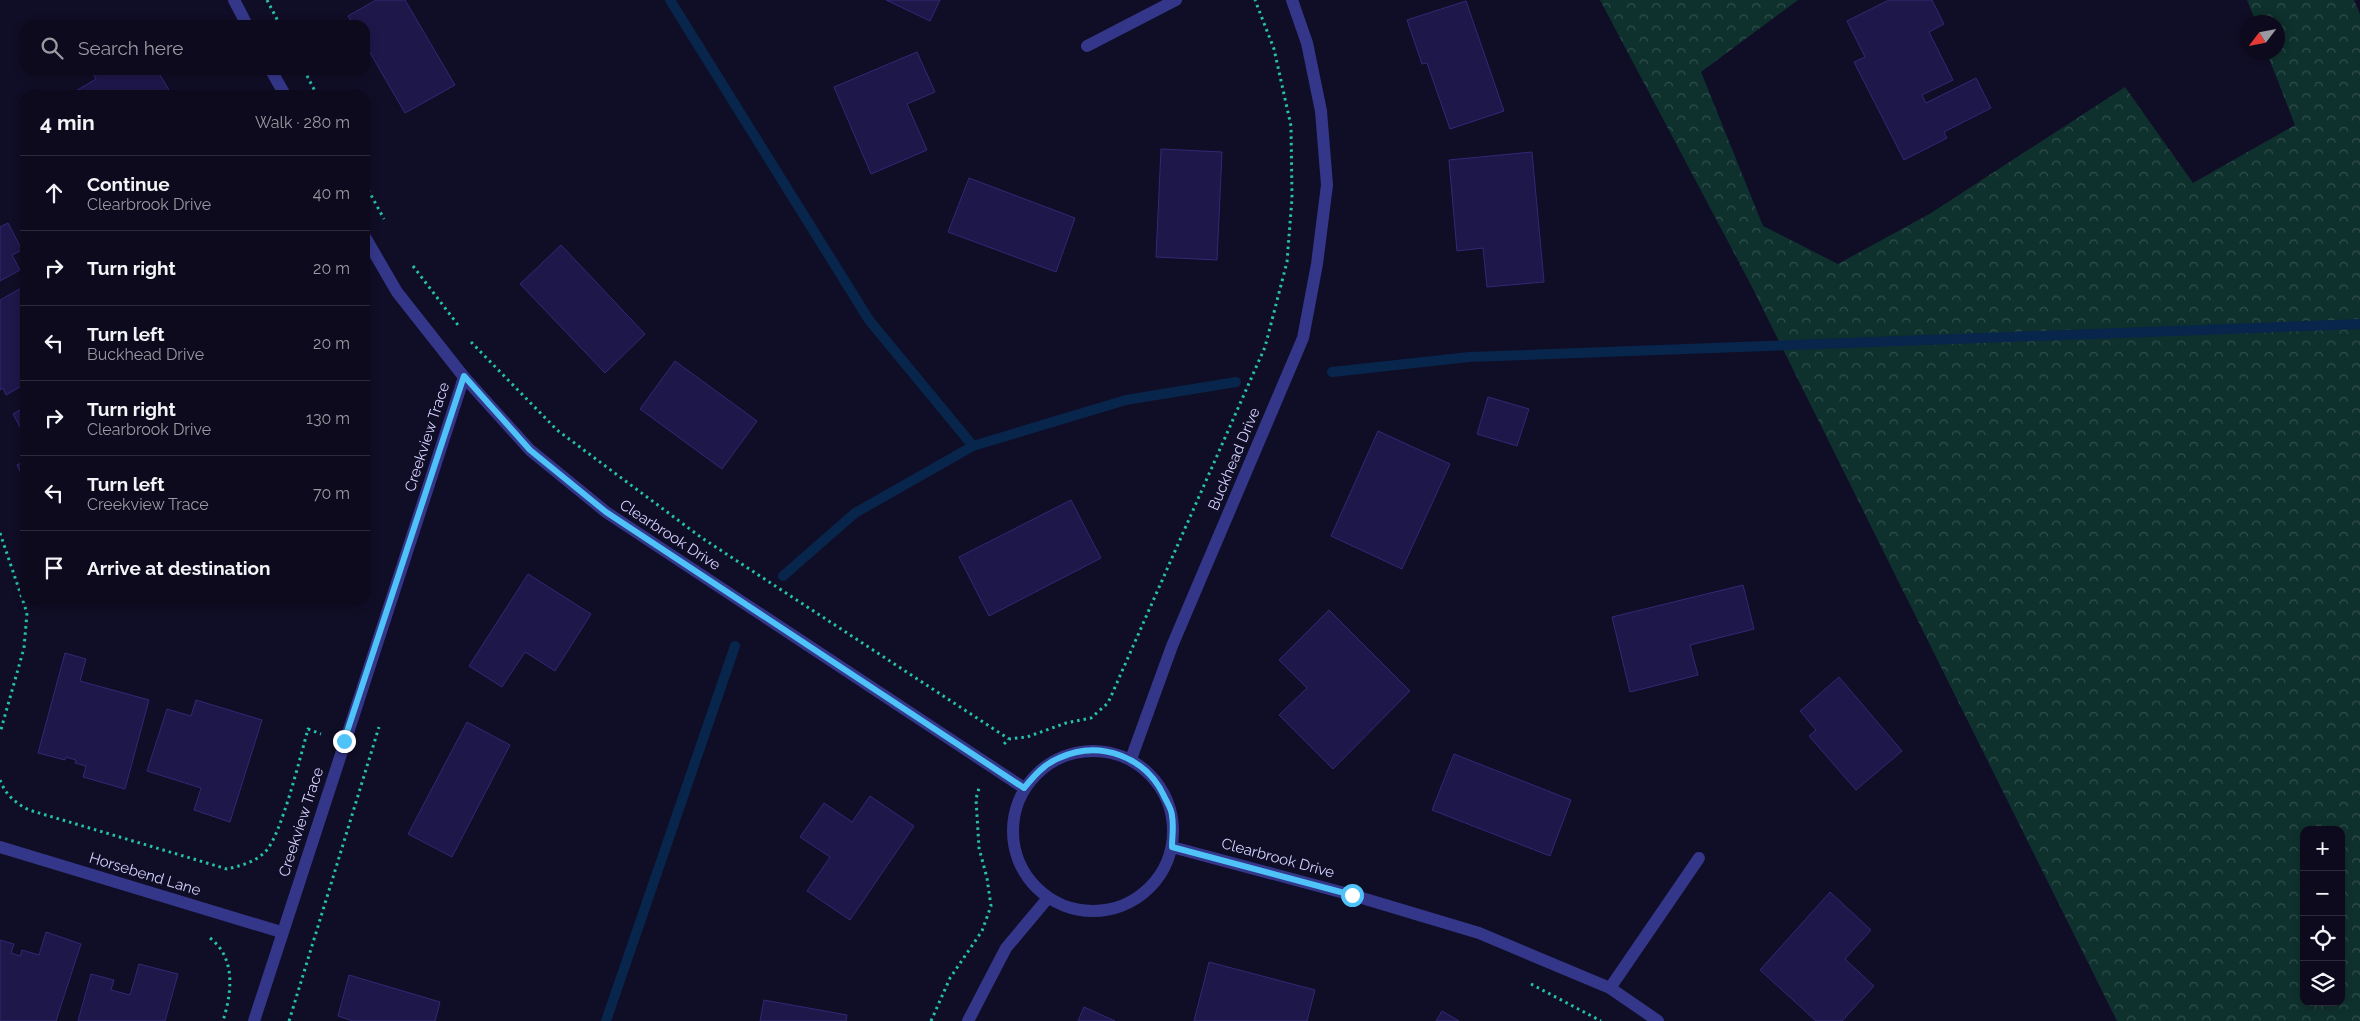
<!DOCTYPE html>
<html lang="en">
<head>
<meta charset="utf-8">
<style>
	:root { --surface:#0c0a1c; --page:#151325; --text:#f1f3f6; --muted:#9a9aa3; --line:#2c2b3b }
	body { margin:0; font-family:Raleway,sans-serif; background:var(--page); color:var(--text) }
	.controls { position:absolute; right:15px; bottom:15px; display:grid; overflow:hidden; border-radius:10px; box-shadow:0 2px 8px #0003 }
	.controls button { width:45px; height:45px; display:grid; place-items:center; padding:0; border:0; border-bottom:1px solid var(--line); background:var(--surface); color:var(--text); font:25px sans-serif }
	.compass { position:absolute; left:2240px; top:15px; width:45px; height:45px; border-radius:50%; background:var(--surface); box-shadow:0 2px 8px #0003; rotate:238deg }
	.stop { position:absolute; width:15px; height:15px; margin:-11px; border:4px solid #4fc3f7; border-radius:50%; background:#fff }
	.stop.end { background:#4fc3f7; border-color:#fff; box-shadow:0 1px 5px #0008 }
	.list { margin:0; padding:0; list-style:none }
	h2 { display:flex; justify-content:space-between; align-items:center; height:65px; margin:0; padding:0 20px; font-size:21px }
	h2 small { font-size:16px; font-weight:400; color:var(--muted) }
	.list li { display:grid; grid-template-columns:32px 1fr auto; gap:15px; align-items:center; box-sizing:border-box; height:75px; padding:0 20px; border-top:1px solid var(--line) }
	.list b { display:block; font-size:19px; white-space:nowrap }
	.list p { margin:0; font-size:16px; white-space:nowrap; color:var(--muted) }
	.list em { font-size:16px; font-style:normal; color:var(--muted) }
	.icon { flex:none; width:28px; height:28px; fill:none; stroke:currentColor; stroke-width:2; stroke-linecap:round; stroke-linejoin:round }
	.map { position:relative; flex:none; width:2360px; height:1021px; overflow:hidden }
	.search { position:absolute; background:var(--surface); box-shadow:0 2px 8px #0003; left:20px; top:20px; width:350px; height:55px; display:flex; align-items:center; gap:12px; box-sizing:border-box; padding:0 18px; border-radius:15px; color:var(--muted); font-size:19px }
	.panel { position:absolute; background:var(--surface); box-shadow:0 2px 8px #0003; left:20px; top:90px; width:350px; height:515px; border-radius:15px }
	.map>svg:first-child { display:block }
</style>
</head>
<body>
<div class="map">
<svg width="2360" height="1021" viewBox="0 0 2360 1021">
	<defs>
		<pattern id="forest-crowns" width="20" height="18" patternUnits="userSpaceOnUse" patternTransform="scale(1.25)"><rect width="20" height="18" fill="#0f312d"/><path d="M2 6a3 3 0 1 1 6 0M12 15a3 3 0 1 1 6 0" fill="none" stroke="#314e4c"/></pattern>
	</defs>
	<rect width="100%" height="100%" fill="#100d26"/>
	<!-- forest -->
	<path fill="url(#forest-crowns)" fill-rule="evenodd" d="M1600,0h198l-97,72 62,154 75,38 93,-51 194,-126 68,96 102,-58 -28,-72 11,-1v-30h-22l-9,-22h107l6,14v1007h-243l-365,-734zM2304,830h37v172h-37z"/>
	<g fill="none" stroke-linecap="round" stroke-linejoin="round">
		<!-- stream -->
		<g stroke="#08254b" stroke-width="10">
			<polyline points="670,0 869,320 973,446"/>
			<polyline points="1332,372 1469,357 2360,324"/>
			<polyline points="783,576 855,513 973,446 1126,400 1236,382"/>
			<polyline points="606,1021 735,646"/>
		</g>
	</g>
	<!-- building -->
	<g fill="#1e1749" stroke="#322877">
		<polygon points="376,0 405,0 455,85 405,113 365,44 365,25 354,25 348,16"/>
		<polygon points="886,0 940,0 930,21"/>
		<polygon points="1889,0 1932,0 1944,24 1929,32 1953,80 1922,95 1926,103 1976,78 1991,108 1944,132 1947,138 1904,160 1854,62 1865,57 1847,21"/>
		<polygon points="1466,1 1504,111 1450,129 1427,63 1422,64 1407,20"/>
		<polygon points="917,52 935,92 907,104 927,150 871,174 834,87"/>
		<polygon points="91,70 157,70 172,95 69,95 96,79"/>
		<polygon points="1161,149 1222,152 1217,260 1156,257"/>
		<polygon points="1532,152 1544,282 1487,287 1483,248 1457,251 1449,160"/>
		<polygon points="969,178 1075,218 1056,272 948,232"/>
		<polygon points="8,223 22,250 12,255 20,270 0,281 0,227"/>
		<polygon points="561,245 645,334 605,373 520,284"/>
		<polygon points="25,286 25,384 6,395 3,388 0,390 0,300"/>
		<polygon points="675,361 757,421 722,469 640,409"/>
		<polygon points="1488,397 1529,409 1517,446 1477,434"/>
		<polygon points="25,407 25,434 24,434 13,414"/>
		<polygon points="1378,431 1450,464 1402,569 1331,536"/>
		<polygon points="25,461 25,481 17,465"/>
		<polygon points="1071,500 1101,558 989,616 959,557"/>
		<polygon points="528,574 591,614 555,671 525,652 502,687 469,666"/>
		<polygon points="1743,585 1754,629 1690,645 1698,675 1630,692 1612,617"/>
		<polygon points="1329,610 1410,691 1333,769 1279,715 1307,688 1279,660"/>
		<polygon points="65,653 86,659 80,681 149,700 125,789 83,777 86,766 75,763 76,760 66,757 65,760 38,753"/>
		<polygon points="1839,677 1902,751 1856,790 1809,736 1816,730 1800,711"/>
		<polygon points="196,700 262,720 230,822 194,810 201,788 147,771 167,709 191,716"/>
		<polygon points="467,722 510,745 452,857 408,834"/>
		<polygon points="1454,754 1571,800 1550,856 1432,810"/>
		<polygon points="870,796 914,826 850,920 807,891 830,857 800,837 824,803 852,822"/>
		<polygon points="1830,892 1871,930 1845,959 1874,986 1842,1021 1816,1021 1760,970"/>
		<polygon points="46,932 81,944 56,1021 0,1021 0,940 14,944 11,953 20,956 22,950 39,955"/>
		<polygon points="1209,962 1315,990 1307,1021 1194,1021"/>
		<polygon points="139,964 178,974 165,1021 78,1021 91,974 114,980 111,990 130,995"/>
		<polygon points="349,975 440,1002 435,1021 353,1021 338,1016"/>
		<polygon points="764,1000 847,1015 846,1021 760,1021"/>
		<polygon points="1084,1007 1115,1021 1078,1021"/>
		<polygon points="1442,1011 1459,1021 1436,1021"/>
	</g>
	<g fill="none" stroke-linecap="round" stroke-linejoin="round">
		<!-- path -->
		<g stroke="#25c1ac" stroke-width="3" stroke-dasharray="2.5 4" stroke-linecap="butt">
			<polyline points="267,0 280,25"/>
			<polyline points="304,70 317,95"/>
			<polyline points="365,184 384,219"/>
			<polyline points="413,266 458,325"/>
			<polyline points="471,342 557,430 702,538 1009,739"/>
			<polyline points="0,533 27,613 24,648 0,733"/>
			<polyline points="1004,744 1009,739 1027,737 1066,723 1091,718 1108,703 1265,347 1287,262 1292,198 1291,126 1274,49 1255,0"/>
			<path d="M0,780c5,14 15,23 29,30l198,59c13,-3 28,-7 38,-17 16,-15 36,-98 43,-123l13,5"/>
			<path d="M210,938c26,20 22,54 13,83"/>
			<polyline points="1531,984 1601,1021"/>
			<polyline points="289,1021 379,727"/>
			<polyline points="931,1021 950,978 982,931 991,906 987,878 979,848 976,799 979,788"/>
		</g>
		<!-- minor -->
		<g stroke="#343789" stroke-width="12">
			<polyline points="234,0 247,25"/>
			<polyline points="1087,46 1176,0"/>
			<polyline points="271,70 285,95"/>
			<polyline points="365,237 397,292 464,377 530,450 606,512 1024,788"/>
			<circle cx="1093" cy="831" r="80"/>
			<polyline points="1131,759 1172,646 1303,338 1317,264 1327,185 1321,111 1307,43 1292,0"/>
			<polyline points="0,847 281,932"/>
			<polyline points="1172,847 1352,895 1479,933 1610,988 1658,1021"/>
			<polyline points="1610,988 1699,858"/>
			<polyline points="254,1021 464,377"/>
			<polyline points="968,1021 1006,948 1048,898"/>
		</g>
	</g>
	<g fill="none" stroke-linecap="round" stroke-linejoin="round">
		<!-- route -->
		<path stroke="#4fc3f7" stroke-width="6" d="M344,741l120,-365 66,74 76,62 418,276c10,-12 20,-24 35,-30 41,-19 88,-1 106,40 3,6 7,12 7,18 2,10 0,21 0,31l180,48"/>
	</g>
	<g text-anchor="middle" stroke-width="5" stroke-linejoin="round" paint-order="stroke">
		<!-- street labels -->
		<g font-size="15" fill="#d4d2ff" stroke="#100d26">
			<text transform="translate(427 437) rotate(-72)" y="5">Creekview Trace</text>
			<text transform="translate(1234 459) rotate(-67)" y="5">Buckhead Drive</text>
			<text transform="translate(670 535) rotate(33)" y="5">Clearbrook Drive</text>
			<text transform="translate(301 822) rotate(-72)" y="5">Creekview Trace</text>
			<text transform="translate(1278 858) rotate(15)" y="5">Clearbrook Drive</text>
			<text transform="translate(145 874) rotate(17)" y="5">Horsebend Lane</text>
		</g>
	</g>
</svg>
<div class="controls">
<button>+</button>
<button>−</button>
<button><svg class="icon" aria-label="locate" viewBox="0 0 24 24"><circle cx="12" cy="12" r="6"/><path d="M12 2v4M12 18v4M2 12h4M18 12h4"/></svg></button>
<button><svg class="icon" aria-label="layers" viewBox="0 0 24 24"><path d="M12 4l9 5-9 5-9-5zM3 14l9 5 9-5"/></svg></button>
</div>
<svg class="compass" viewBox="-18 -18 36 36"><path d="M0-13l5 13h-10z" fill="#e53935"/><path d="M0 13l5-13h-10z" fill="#9a9aa3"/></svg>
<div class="stop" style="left:1352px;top:895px"></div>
<div class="stop end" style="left:344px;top:741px"></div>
<div class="search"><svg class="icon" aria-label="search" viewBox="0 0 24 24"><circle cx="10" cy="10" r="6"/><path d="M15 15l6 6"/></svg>Search here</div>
<section class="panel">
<h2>4 min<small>Walk · 280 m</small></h2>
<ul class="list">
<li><svg class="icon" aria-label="ahead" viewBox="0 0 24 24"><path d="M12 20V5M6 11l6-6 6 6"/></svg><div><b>Continue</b><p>Clearbrook Drive</p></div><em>40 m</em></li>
<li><svg class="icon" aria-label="right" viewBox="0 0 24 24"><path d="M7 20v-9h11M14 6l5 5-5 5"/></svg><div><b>Turn right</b></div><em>20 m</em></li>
<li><svg class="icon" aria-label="left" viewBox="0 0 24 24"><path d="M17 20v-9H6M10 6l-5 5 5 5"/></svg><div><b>Turn left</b><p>Buckhead Drive</p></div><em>20 m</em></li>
<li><svg class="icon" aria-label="right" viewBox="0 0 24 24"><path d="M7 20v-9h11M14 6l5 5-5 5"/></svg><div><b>Turn right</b><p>Clearbrook Drive</p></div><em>130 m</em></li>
<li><svg class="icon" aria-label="left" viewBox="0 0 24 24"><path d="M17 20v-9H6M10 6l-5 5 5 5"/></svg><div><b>Turn left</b><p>Creekview Trace</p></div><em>70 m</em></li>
<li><svg class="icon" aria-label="arrive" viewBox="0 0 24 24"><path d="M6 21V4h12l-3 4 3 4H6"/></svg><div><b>Arrive at destination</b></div></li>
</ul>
</section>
</div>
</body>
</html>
